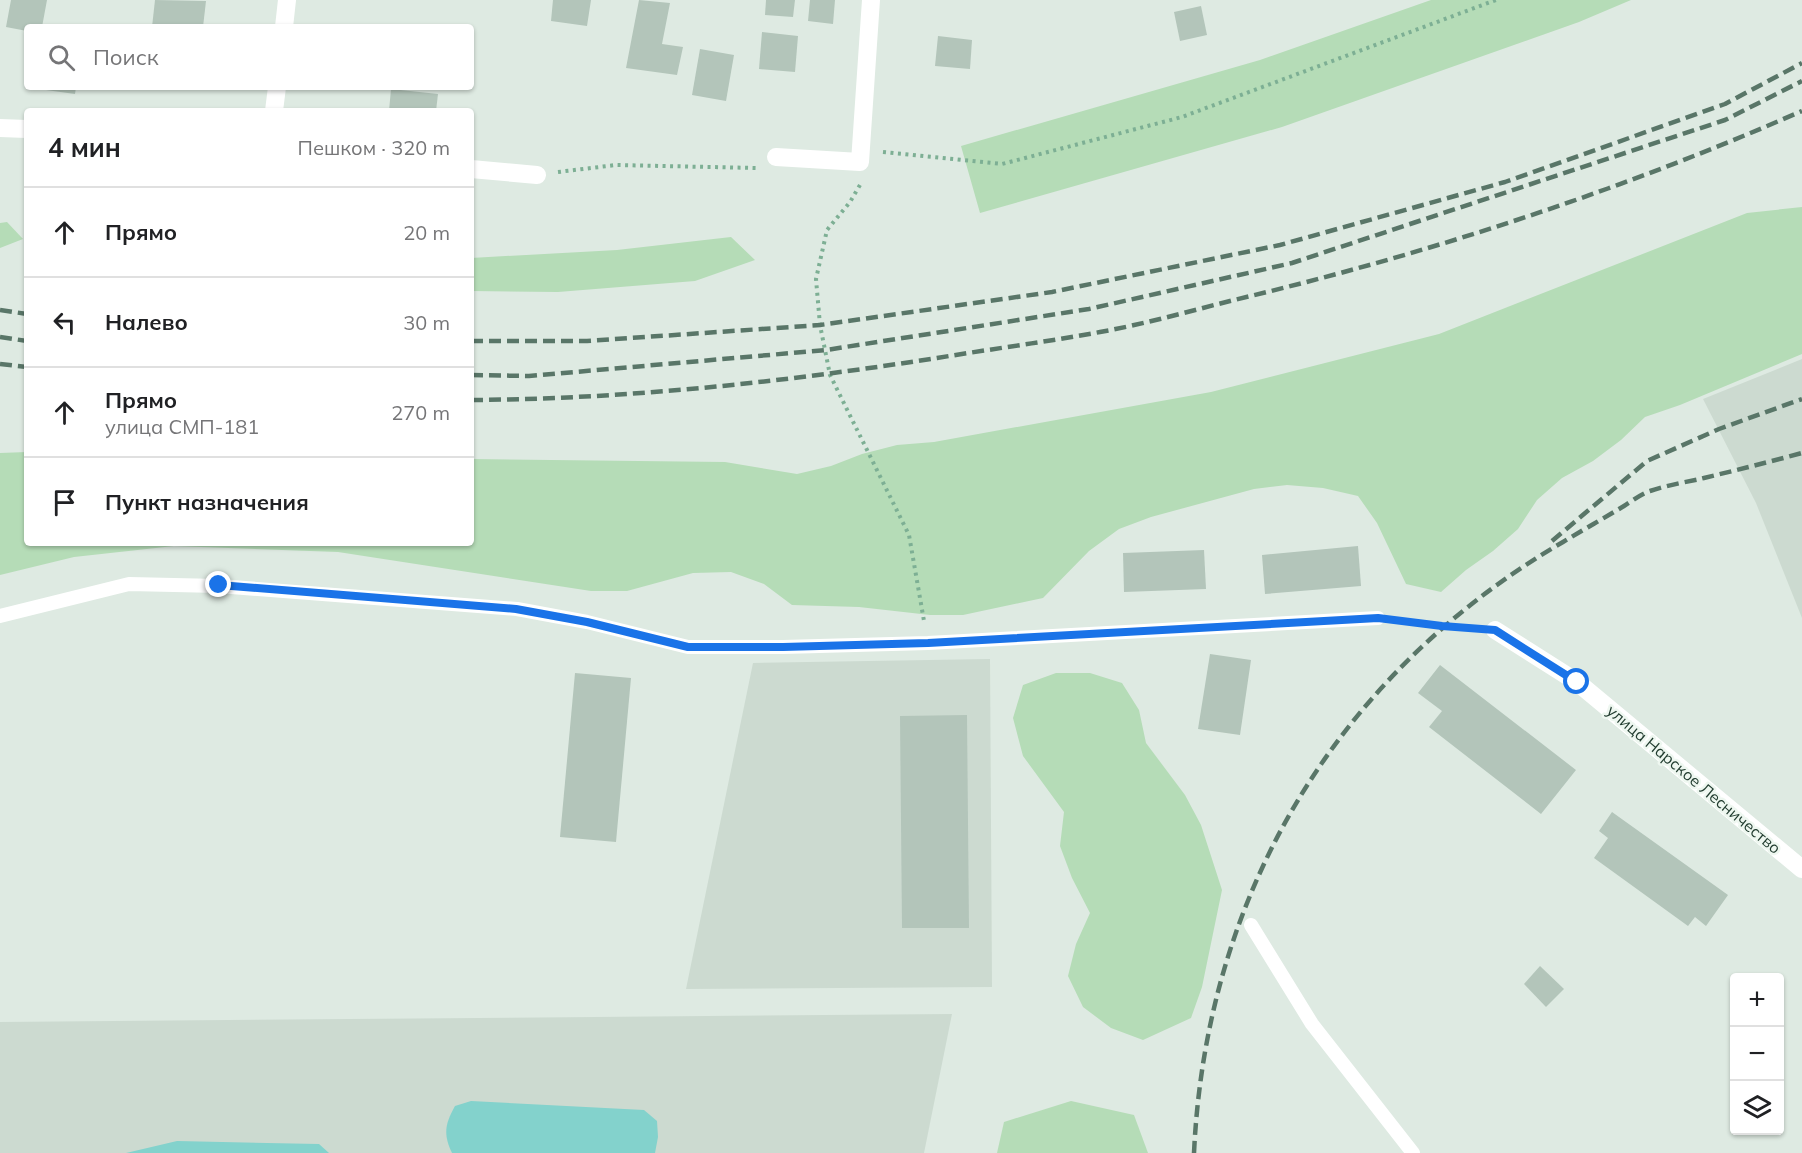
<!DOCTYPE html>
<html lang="ru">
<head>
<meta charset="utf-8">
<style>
	:root { --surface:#fff; --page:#f2f2f2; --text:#202124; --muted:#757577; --line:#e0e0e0 }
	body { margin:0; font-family:Mulish,sans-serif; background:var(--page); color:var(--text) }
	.controls { position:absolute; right:18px; bottom:18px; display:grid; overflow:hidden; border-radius:6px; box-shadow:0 2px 4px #0004 }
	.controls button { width:54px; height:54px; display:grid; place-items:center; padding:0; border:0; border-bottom:2px solid var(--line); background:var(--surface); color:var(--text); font:30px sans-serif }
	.stop { position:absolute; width:18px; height:18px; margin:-14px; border:4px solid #1a73e8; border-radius:50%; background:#fff }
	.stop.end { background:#1a73e8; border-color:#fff; box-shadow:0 2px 6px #0008 }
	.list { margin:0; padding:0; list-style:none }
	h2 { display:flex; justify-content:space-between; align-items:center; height:78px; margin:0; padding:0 24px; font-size:26px }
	h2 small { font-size:20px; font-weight:400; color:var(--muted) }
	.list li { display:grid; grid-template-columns:39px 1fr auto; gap:18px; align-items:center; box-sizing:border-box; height:90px; padding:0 24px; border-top:2px solid var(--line) }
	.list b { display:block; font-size:22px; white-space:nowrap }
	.list p { margin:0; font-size:20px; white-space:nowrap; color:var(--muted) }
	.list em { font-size:20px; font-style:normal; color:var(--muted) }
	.icon { flex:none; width:33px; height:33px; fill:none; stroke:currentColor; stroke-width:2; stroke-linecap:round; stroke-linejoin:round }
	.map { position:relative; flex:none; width:1802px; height:1153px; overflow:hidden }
	.search { position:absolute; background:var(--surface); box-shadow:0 2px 4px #0004; left:24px; top:24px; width:450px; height:66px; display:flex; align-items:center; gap:15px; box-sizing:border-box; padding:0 21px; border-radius:6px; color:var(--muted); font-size:22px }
	.panel { position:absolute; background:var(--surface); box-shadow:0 2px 4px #0004; left:24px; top:108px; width:450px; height:438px; border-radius:6px }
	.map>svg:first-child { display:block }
</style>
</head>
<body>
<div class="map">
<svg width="1802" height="1153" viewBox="0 0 1802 1153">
	<rect width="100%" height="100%" fill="#deeae2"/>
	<!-- built -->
	<g fill="#ccdad0">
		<polygon points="1802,359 1802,618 1756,503 1703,399"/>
		<polygon points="990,659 992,987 686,989 753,663"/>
		<polygon points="952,1014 924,1153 0,1153 0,1022"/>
	</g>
	<!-- green -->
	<g fill="#b5dcb7">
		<polygon points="1431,0 1631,0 1579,22 1282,127 980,213 961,146 1260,60"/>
		<polygon points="1802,207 1802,354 1680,405 1645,417 1621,440 1593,461 1562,478 1537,500 1518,529 1493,551 1466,570 1441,592 1406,584 1377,523 1358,496 1323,488 1287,485 1254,489 1151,517 1119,529 1089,551 1043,598 963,615 930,615 859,607 792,605 764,584 731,572 693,573 627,591 591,591 338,552 174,546 74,557 0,575 0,453 27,452 27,543 471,543 471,459 725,462 797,474 831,466 862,454 897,445 934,442 1211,392 1439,334 1747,213"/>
		<polygon points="7,222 23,239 0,248 0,223"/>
		<polygon points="731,237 755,260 695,281 558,292 471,291 471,258 617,250"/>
		<polygon points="1056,673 1090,673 1122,683 1139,710 1146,743 1185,795 1201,825 1222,890 1202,987 1191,1018 1143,1040 1111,1028 1083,1007 1068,976 1076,944 1090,913 1072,878 1060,846 1064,812 1023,756 1013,718 1023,685"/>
		<polygon points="1071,1101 1134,1115 1148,1153 997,1153 1004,1122"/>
	</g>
	<!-- water -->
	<g fill="#83d2cc">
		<path d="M471,1101l173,9 13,11 1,16 -3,16h-203c-9,-19 -7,-29 3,-47z"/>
		<polygon points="177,1141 319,1144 329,1153 126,1153"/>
	</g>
	<!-- building -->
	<g fill="#b3c5ba">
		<polygon points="11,0 47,0 42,27 27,27 27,31 6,27"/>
		<polygon points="155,0 206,1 203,27 152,27"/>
		<polygon points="553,0 591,0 587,26 551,21"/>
		<polygon points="639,0 670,3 662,44 683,47 677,75 626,68"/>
		<polygon points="766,0 795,0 793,17 765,15"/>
		<polygon points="810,0 835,0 833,24 808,21"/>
		<polygon points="1201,6 1207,35 1180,41 1174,12"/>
		<polygon points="762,32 798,36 795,72 759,69"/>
		<polygon points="938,36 972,40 970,69 935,66"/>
		<polygon points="700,49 734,55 726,101 692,95"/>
		<polygon points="46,87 76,87 75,94 46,90"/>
		<polygon points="391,89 438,94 436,111 389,111"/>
		<polygon points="1358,546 1361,586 1265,594 1262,555"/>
		<polygon points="1204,550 1206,589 1124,592 1123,553"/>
		<polygon points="1210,654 1251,660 1240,735 1198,729"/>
		<polygon points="1440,665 1576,770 1541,814 1429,727 1442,711 1418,693"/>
		<polygon points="575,673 631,678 616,842 560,837"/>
		<polygon points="967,715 969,928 902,928 900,716"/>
		<polygon points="1612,812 1728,895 1706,926 1695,917 1688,926 1594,858 1608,838 1599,831"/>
		<polygon points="1540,966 1564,989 1546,1007 1524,984"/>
	</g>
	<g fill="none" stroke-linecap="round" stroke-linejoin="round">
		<!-- path -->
		<g stroke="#7daf94" stroke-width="4" stroke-dasharray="3 4.5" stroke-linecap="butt">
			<polyline points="883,152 1002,164 1182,117 1496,0"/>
			<polyline points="558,172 616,165 757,168"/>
			<polyline points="860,185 850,202 827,230 816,279 820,325 830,375 909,535 924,621"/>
			<polyline points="1397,620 1473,629"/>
		</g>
		<!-- service -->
		<g stroke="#fff" stroke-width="14">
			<polyline points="0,616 129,584 219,586 517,609 587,622 688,647 783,647 928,643 1378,618"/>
			<polyline points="1251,925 1312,1024 1413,1153"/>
		</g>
		<!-- minor -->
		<g stroke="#fff" stroke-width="18">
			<polyline points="284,27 287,0"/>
			<polyline points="274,111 277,87"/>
			<polyline points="0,128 27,129"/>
			<polyline points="776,157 860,162 871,0"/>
			<polyline points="471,169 537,175"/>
			<polyline points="1495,630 1577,682 1802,869"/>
		</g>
		<!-- rail -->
		<g stroke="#597668" stroke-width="4.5" stroke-dasharray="12 6" stroke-linecap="butt">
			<polyline points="0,310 27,314"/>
			<polyline points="0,337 27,341"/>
			<polyline points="471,341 587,341 820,325 1052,292 1280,245 1505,182 1725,104 1802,63"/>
			<polyline points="0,364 27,367"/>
			<polyline points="471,375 529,376 826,350 1089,309 1292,263 1725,120 1802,81"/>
			<path d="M471,400c156,-1 312,-18 466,-42 54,-9 109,-16 163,-26 45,-8 90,-21 134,-32 194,-46 385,-109 568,-189"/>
			<polyline points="1552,541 1647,461 1719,429 1802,399"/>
			<path d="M1194,1153c12,-260 144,-480 369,-611 20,-12 41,-24 61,-36 8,-5 17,-12 26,-15 17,-6 37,-9 54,-13 33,-8 65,-16 98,-25"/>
		</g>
	</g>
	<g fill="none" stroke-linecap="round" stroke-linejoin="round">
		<!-- route -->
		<polyline stroke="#1a73e8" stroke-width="8" points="219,585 516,609 587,622 688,647 783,647 928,643 1378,618 1442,626 1495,630 1577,682"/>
	</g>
	<g text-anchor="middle" stroke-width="5" stroke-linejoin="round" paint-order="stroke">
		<!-- street labels -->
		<g font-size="16" fill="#1f3a2d" stroke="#eef7f0">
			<text transform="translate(1694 779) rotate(40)" y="6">улица Нарское Лесничество</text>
		</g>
	</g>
</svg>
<div class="controls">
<button>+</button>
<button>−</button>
<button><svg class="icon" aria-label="layers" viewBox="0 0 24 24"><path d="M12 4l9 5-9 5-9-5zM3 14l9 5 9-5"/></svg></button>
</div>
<div class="stop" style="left:1577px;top:682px"></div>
<div class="stop end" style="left:219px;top:585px"></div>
<div class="search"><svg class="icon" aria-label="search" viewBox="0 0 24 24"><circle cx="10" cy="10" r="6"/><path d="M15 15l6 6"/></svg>Поиск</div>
<section class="panel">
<h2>4 мин<small>Пешком · 320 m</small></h2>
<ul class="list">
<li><svg class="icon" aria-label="ahead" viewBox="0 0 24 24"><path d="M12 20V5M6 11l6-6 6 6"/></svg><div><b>Прямо</b></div><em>20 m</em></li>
<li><svg class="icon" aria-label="left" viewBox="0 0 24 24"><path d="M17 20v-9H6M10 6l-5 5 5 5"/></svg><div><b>Налево</b></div><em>30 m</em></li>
<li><svg class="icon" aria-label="ahead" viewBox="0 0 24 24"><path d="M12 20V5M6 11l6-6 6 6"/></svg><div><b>Прямо</b><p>улица СМП-181</p></div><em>270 m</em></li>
<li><svg class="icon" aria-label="arrive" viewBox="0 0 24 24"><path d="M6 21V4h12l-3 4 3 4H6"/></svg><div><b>Пункт назначения</b></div></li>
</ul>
</section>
</div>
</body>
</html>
